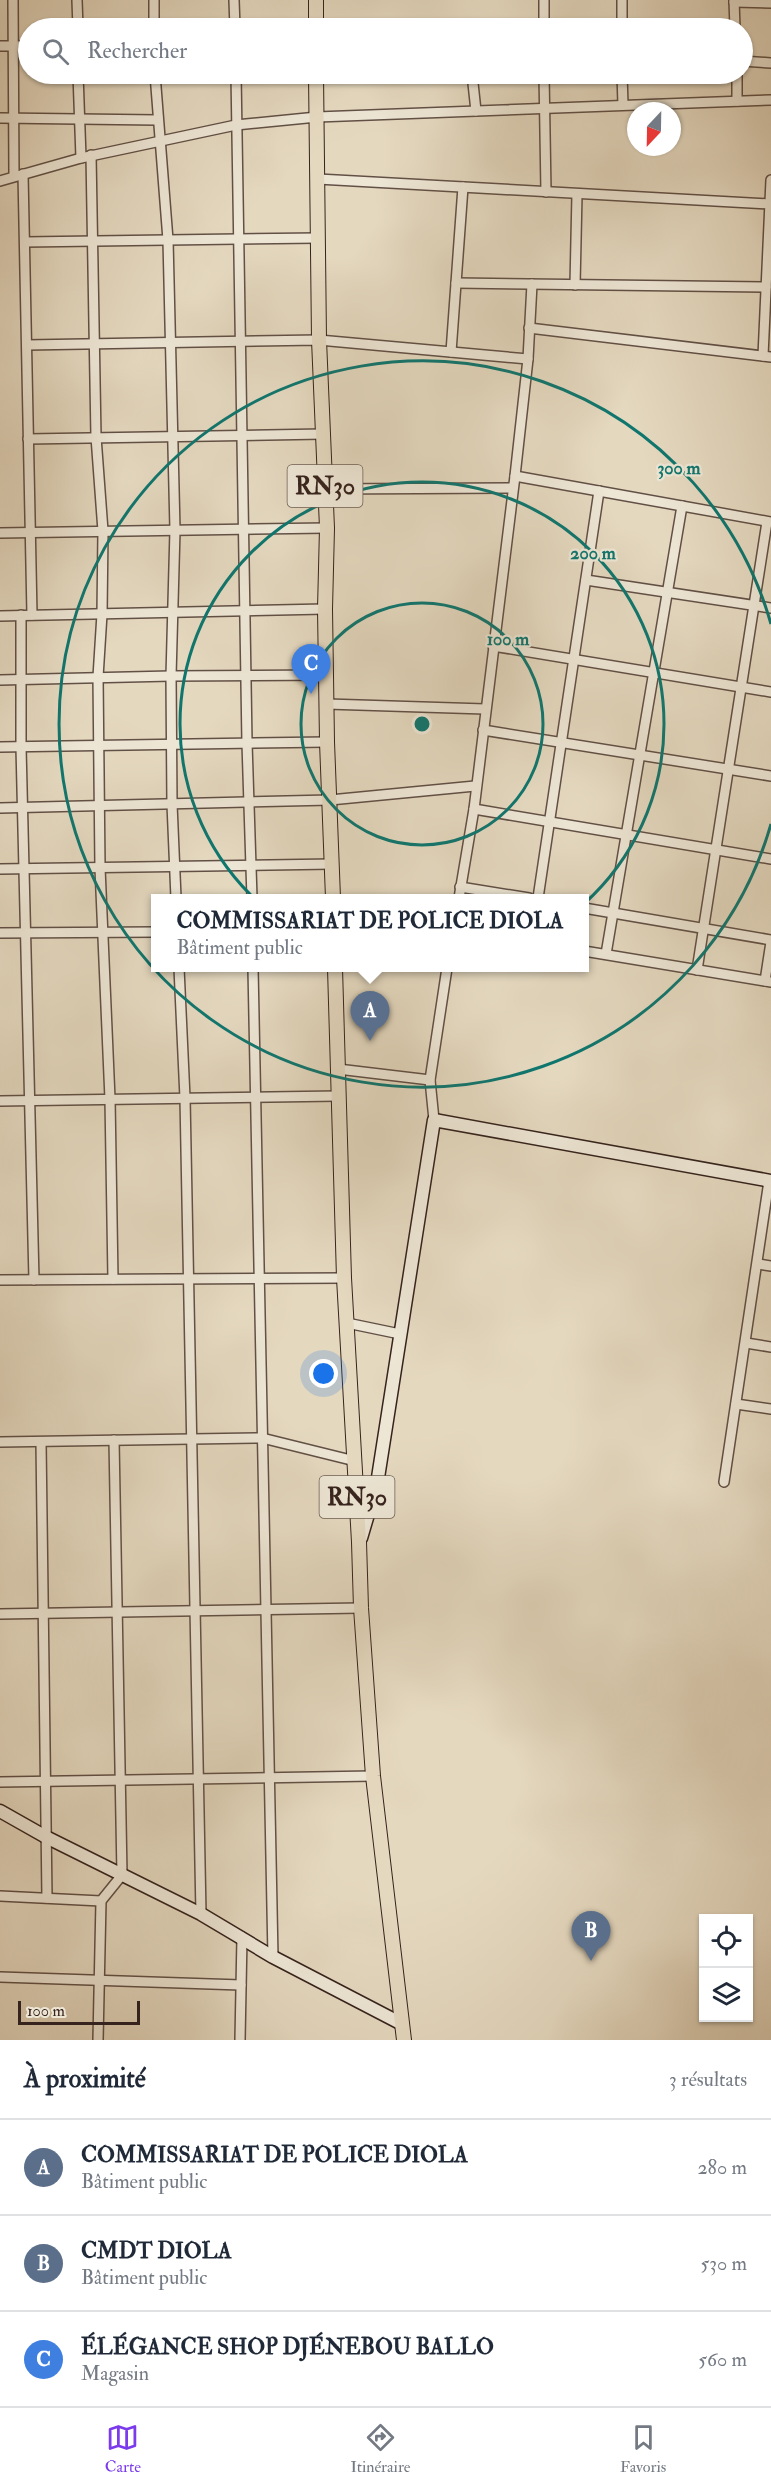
<!DOCTYPE html>
<html lang="fr">
<head>
<meta charset="utf-8">
<style>
	:root { --surface:#fff; --page:#f2f2f3; --text:#1f2937; --muted:#747a83; --line:#e0e1e3; --accent:#7c3aed }
	body { margin:0; font-family:"IM FELL Double Pica",serif; background:var(--page); color:var(--text) }
	.controls { position:absolute; right:18px; bottom:18px; display:grid; overflow:hidden; border-radius:0px; box-shadow:0 2px 4px #0004 }
	.controls button { width:54px; height:54px; display:grid; place-items:center; padding:0; border:0; border-bottom:2px solid var(--line); background:var(--surface); color:var(--text); font:30px sans-serif }
	.compass { position:absolute; left:627px; top:102px; width:54px; height:54px; border-radius:50%; background:var(--surface); box-shadow:0 2px 4px #0004; rotate:202deg }
	.scale { position:absolute; left:18px; bottom:15px; width:122px; box-sizing:border-box; padding-left:6px; border:3px solid #36231d; border-top:0; font-size:16px; line-height:21px; white-space:nowrap; color:#36231d; -webkit-text-stroke:4px #ede6d5; paint-order:stroke }
	.you { position:absolute; left:324px; top:1374px; width:21px; height:21px; margin:-15px; border:4px solid #fff; border-radius:50%; background:#1a73e8; box-shadow:0 0 0 9px #1a73e833 }
	.badge { display:grid; place-items:center; width:39px; height:39px; border-radius:50%; background:var(--accent); color:#fff; font-size:20px; font-weight:700 }
	.pin { position:absolute; translate:-50% -50px; filter:drop-shadow(0 2px 3px #0008) }
	.pin::after { content:''; position:absolute; top:32px; width:21px; height:18px; background:inherit; clip-path:polygon(0 0,100% 0,50% 100%) }
	.popup { position:absolute; left:151px; top:894px; width:438px; height:78px; box-sizing:border-box; display:grid; place-content:center; border-radius:0px; background:var(--surface); filter:drop-shadow(0 2px 4px #0005); font-size:20px; white-space:nowrap; color:var(--muted) }
	.popup b { font-size:22px; color:var(--text) }
	.popup::after { content:''; position:absolute; left:50%; top:100%; margin-left:-12px; border:12px solid transparent; border-top-color:var(--surface) }
	.list { margin:0; padding:0; list-style:none }
	h2 { display:flex; justify-content:space-between; align-items:center; height:78px; margin:0; padding:0 24px; font-size:26px }
	h2 small { font-size:20px; font-weight:400; color:var(--muted) }
	.list li { display:grid; grid-template-columns:39px 1fr auto; gap:18px; align-items:center; box-sizing:border-box; height:96px; padding:0 24px; border-top:2px solid var(--line) }
	.list b { display:block; font-size:22px; white-space:nowrap }
	.list p { margin:0; font-size:20px; white-space:nowrap; color:var(--muted) }
	.list em { font-size:20px; font-style:normal; color:var(--muted) }
	.icon { flex:none; width:33px; height:33px; fill:none; stroke:currentColor; stroke-width:2; stroke-linecap:round; stroke-linejoin:round }
	.map { position:relative; flex:none; width:771px; height:2040px; overflow:hidden }
	.search { position:absolute; background:var(--surface); box-shadow:0 2px 4px #0004; left:18px; right:18px; top:18px; height:66px; display:flex; align-items:center; gap:15px; box-sizing:border-box; padding:0 21px; border-radius:33px; color:var(--muted); font-size:22px }
	.sheet { height:366px; background:var(--surface) }
	nav { display:flex; justify-content:space-around; align-items:center; box-sizing:border-box; height:84px; border-top:2px solid var(--line); background:var(--surface); font-size:16px; color:var(--muted) }
	nav a { display:grid; justify-items:center; gap:3px }
	nav .on { color:var(--accent) }
	.map>svg:first-child { display:block }
</style>
</head>
<body>
<div class="map">
<svg width="771" height="2040" viewBox="0 0 771 2040">
	<rect width="100%" height="100%" fill="#e4d8bf"/>
	<filter id="stains"><feTurbulence type="fractalNoise" baseFrequency=".00333" numOctaves="4"/><feColorMatrix values="0 0 0 0 .2 0 0 0 0 .09 0 0 0 0 .02 0 0 0 .5 -.17"/></filter>
	<radialGradient id="worn" r=".72"><stop offset=".6" stop-color="#630" stop-opacity="0"/><stop offset="1" stop-color="#630" stop-opacity=".3"/></radialGradient>
	<g fill="none" stroke-linecap="round" stroke-linejoin="round">
		<!-- street casing -->
		<g stroke="#625046" stroke-width="12">
			<g id="street">
				<polyline points="13,0 14,176"/>
				<polyline points="77,0 78,28"/>
				<polyline points="154,0 154,28"/>
				<polyline points="234,0 235,28"/>
				<polyline points="544,0 544,28"/>
				<polyline points="622,0 622,28"/>
				<polyline points="734,0 735,28"/>
				<polyline points="734,2 771,3"/>
				<polyline points="0,46 28,46"/>
				<polyline points="742,61 771,63"/>
				<polyline points="78,74 81,158"/>
				<polyline points="155,74 168,240 175,530 171,676 172,804 176,898"/>
				<polyline points="236,74 247,743 252,898"/>
				<polyline points="472,74 476,111"/>
				<polyline points="544,74 546,192"/>
				<polyline points="622,74 623,105"/>
				<polyline points="737,74 737,101"/>
				<polyline points="0,118 157,120"/>
				<polyline points="91,155 96,437 103,531 102,614 98,677 100,868 110,1099 113,1279"/>
				<polyline points="23,174 32,615"/>
				<polyline points="318,179 770,204"/>
				<polyline points="0,181 81,158 236,125 317,117 771,100"/>
				<polyline points="25,242 318,238"/>
				<polyline points="456,283 766,287"/>
				<polyline points="575,285 577,194"/>
				<polyline points="529,328 771,357"/>
				<polyline points="27,345 319,340 528,359"/>
				<polyline points="451,352 463,187"/>
				<polyline points="763,356 771,180"/>
				<polyline points="28,439 323,434"/>
				<polyline points="515,476 771,522"/>
				<polyline points="325,489 513,488"/>
				<polyline points="0,533 327,528"/>
				<polyline points="586,580 771,608"/>
				<polyline points="21,615 21,747 34,1280"/>
				<polyline points="0,616 325,609"/>
				<polyline points="493,646 771,692"/>
				<polyline points="0,680 171,676 327,675"/>
				<polyline points="327,704 485,709"/>
				<polyline points="483,730 771,776"/>
				<polyline points="0,747 327,742"/>
				<polyline points="0,808 330,800 475,786"/>
				<polyline points="474,809 771,859"/>
				<polyline points="0,869 332,864"/>
				<polyline points="460,887 529,898"/>
				<polyline points="459,898 474,809 515,476 528,359 532,284"/>
				<polyline points="538,898 599,491"/>
				<polyline points="584,908 771,940"/>
				<polyline points="0,933 156,932"/>
				<polyline points="584,951 771,982"/>
				<polyline points="606,954 682,506"/>
				<polyline points="179,968 185,1098 201,1914"/>
				<polyline points="253,968 273,1957"/>
				<polyline points="697,970 767,522"/>
				<polyline points="765,981 771,942"/>
				<polyline points="338,1069 430,1080"/>
				<polyline points="0,1101 338,1096"/>
				<polyline points="434,1120 430,1080 447,968"/>
				<polyline points="758,1264 771,1266"/>
				<polyline points="0,1280 344,1278"/>
				<polyline points="347,1323 400,1334"/>
				<polyline points="746,1343 771,1347"/>
				<polyline points="736,1404 771,1409"/>
				<polyline points="0,1442 262,1438 355,1461"/>
				<polyline points="41,1442 47,1898"/>
				<polyline points="724,1482 769,1181"/>
				<polyline points="0,1614 361,1608"/>
				<polyline points="0,1782 373,1776"/>
				<polyline points="0,1896 101,1901"/>
				<polyline points="0,1977 241,1985"/>
				<polyline points="98,2040 101,1901 122,1875 114,1440"/>
				<polyline points="240,2040 242,1937"/>
			</g>
		</g>
		<!-- secondary casing -->
		<g stroke="#36231d" stroke-width="15">
			<g id="secondary">
				<polyline points="361,1538 377,1484 434,1120 771,1181"/>
				<polyline points="0,1811 46,1837 201,1914 273,1957 402,2024"/>
			</g>
		</g>
		<!-- primary casing -->
		<g stroke="#36231d" stroke-width="16">
			<g id="primary">
				<polyline points="316,0 316,28"/>
				<polyline points="316,74 319,340 327,528 325,609 327,742 333,898"/>
				<polyline points="335,968 344,1278 359,1542 361,1608 373,1776 404,2040"/>
			</g>
		</g>
		<!-- street -->
		<use href="#street" stroke="#ede6d5" stroke-width="9"/>
		<!-- secondary -->
		<use href="#secondary" stroke="#ede6d5" stroke-width="12"/>
		<!-- primary -->
		<use href="#primary" stroke="#e4d8bf" stroke-width="14"/>
	</g>
	<!-- distance rings -->
	<g fill="none" stroke="#0f766e" stroke-width="3">
		<circle cx="422" cy="724" r="121"/>
		<circle cx="422" cy="724" r="242"/>
		<path d="M771 824A363 363 0 1 1 771 624"/>
	</g>
	<g text-anchor="middle" stroke-width="4.5" stroke-linejoin="round" paint-order="stroke">
		<!-- shield labels -->
		<g fill="#ede6d5" stroke="#6d5e54" stroke-width="1.5">
			<rect x="287.5" y="465" width="75" height="42" rx="4.5"/>
			<rect x="319.5" y="1476" width="75" height="42" rx="4.5"/>
		</g>
		<g font-size="24" font-weight="bold" fill="#36231d">
			<text x="325" y="494">RN30</text>
			<text x="357" y="1505">RN30</text>
		</g>
	</g>
	<circle cx="422" cy="724" r="9" fill="#0f766e" stroke="#ede6d5" stroke-width="3"/>
	<g font-size="18" text-anchor="middle" font-weight="bold" fill="#0f766e" stroke="#ede6d5" stroke-width="4.5" stroke-linejoin="round" paint-order="stroke">
		<text x="679" y="474">300 m</text>
		<text x="593" y="559">200 m</text>
		<text x="508" y="645">100 m</text>
	</g>
	<rect width="100%" height="100%" filter="url(#stains)"/>
	<rect width="100%" height="100%" fill="url(#worn)"/>
</svg>
<div class="controls">
<button><svg class="icon" aria-label="locate" viewBox="0 0 24 24"><circle cx="12" cy="12" r="6"/><path d="M12 2v4M12 18v4M2 12h4M18 12h4"/></svg></button>
<button><svg class="icon" aria-label="layers" viewBox="0 0 24 24"><path d="M12 4l9 5-9 5-9-5zM3 14l9 5 9-5"/></svg></button>
</div>
<svg class="compass" viewBox="-18 -18 36 36"><path d="M0-13l5 13h-10z" fill="#e53935"/><path d="M0 13l5-13h-10z" fill="#747a83"/></svg>
<div class="scale">100 m</div>
<div class="you"></div>
<div class="pin badge" style="left:370px;top:1041px;background:#5c6f8a">A</div>
<div class="popup"><b>COMMISSARIAT DE POLICE DIOLA</b>Bâtiment public</div>
<div class="pin badge" style="left:591px;top:1961px;background:#5c6f8a">B</div>
<div class="pin badge" style="left:311px;top:694px;background:#3f7fe0">C</div>
<div class="search"><svg class="icon" aria-label="search" viewBox="0 0 24 24"><circle cx="10" cy="10" r="6"/><path d="M15 15l6 6"/></svg>Rechercher</div>
</div>
<section class="sheet">
<h2>À proximité<small>3 résultats</small></h2>
<ul class="list">
<li><span class="badge" style="background:#5c6f8a">A</span><div><b>COMMISSARIAT DE POLICE DIOLA</b><p>Bâtiment public</p></div><em>280 m</em></li>
<li><span class="badge" style="background:#5c6f8a">B</span><div><b>CMDT DIOLA</b><p>Bâtiment public</p></div><em>530 m</em></li>
<li><span class="badge" style="background:#3f7fe0">C</span><div><b>ÉLÉGANCE SHOP DJÉNEBOU BALLO</b><p>Magasin</p></div><em>560 m</em></li>
</ul>
</section>
<nav>
<a class="on"><svg class="icon" aria-label="map" viewBox="0 0 24 24"><path d="M3 6l6-2 6 2 6-2v14l-6 2-6-2-6 2zM9 4v14M15 6v14"/></svg>Carte</a>
<a><svg class="icon" aria-label="directions" viewBox="0 0 24 24"><path d="M12 3l9 9-9 9-9-9zM9 14v-3h6M13 9l2 2-2 2"/></svg>Itinéraire</a>
<a><svg class="icon" aria-label="saved" viewBox="0 0 24 24"><path d="M7 4h10v16l-5-4-5 4z"/></svg>Favoris</a>
</nav>
</body>
</html>
